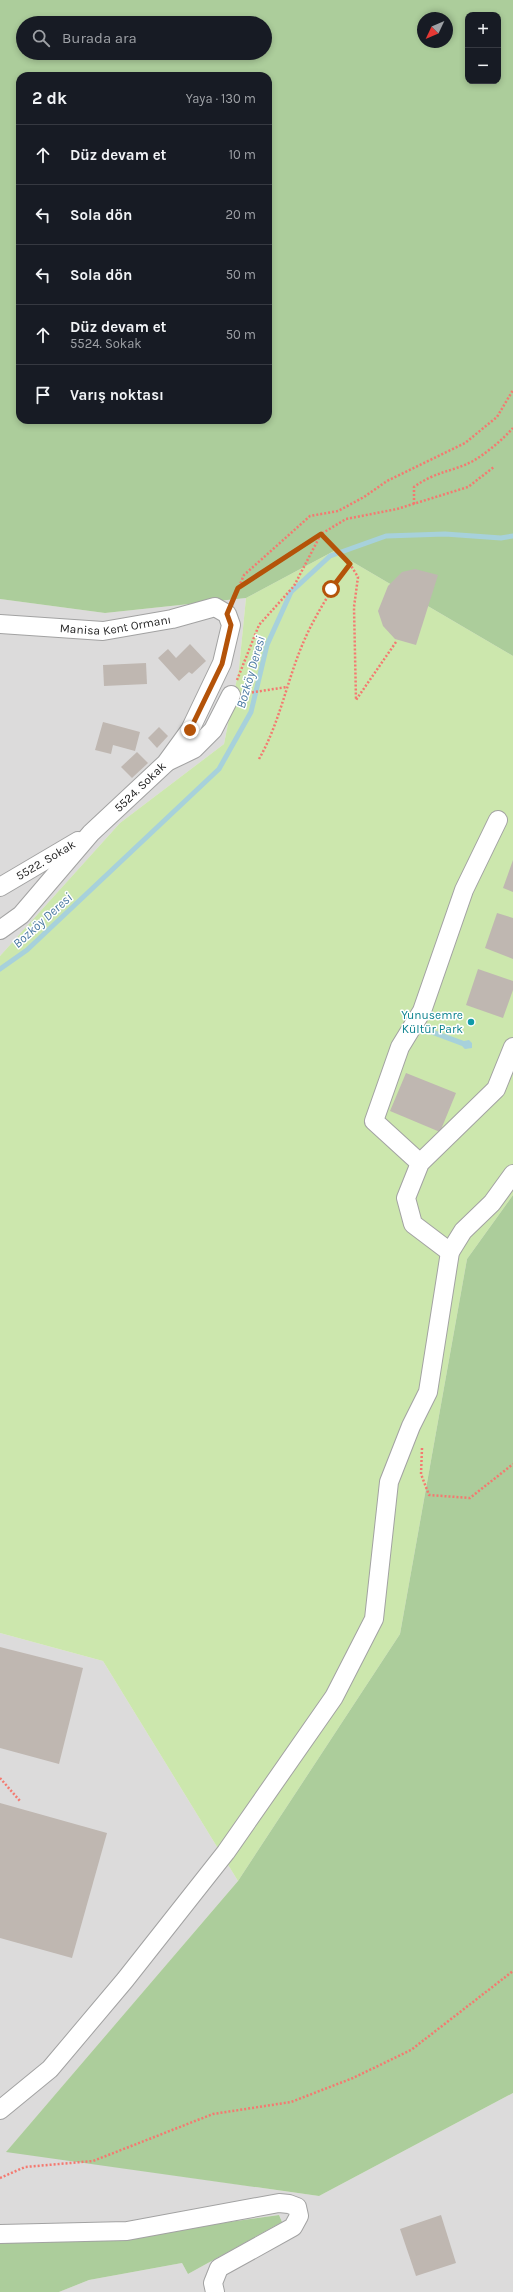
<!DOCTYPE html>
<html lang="tr">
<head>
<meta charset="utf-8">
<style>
	:root { --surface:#171b24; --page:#20242c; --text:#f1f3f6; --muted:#9ea1a6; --line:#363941 }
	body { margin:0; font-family:Karla,sans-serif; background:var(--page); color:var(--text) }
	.controls { position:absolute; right:12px; top:12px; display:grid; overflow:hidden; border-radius:8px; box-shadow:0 2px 6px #0003 }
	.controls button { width:36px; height:36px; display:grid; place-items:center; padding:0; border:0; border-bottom:1px solid var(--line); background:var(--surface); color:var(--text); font:20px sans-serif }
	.compass { position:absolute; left:417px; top:12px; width:36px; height:36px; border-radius:50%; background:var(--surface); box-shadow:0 2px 6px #0003; rotate:226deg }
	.stop { position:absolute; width:12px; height:12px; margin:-9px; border:3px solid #b45309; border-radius:50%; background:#fff }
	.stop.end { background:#b45309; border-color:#fff; box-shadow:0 1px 4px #0008 }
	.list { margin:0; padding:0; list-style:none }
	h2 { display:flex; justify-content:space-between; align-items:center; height:52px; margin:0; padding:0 16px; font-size:17px }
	h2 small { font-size:13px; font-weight:400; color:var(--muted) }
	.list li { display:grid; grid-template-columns:26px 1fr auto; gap:12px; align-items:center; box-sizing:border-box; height:60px; padding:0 16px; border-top:1px solid var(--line) }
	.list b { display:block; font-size:15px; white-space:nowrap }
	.list p { margin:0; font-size:13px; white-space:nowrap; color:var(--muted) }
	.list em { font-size:13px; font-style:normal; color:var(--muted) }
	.icon { flex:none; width:22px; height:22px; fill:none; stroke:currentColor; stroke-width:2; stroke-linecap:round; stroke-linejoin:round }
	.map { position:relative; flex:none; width:513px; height:2292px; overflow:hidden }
	.search { position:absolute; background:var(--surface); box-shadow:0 2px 6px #0003; left:16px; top:16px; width:256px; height:44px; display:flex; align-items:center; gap:10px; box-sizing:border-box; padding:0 14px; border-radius:22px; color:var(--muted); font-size:15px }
	.panel { position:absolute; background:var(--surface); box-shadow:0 2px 6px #0003; left:16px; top:72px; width:256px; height:352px; border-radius:12px }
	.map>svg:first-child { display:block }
</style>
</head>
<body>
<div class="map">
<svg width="513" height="2292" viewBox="0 0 513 2292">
	<rect width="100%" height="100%" fill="#efebe5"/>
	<!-- residential -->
	<g fill="#dcdbdb">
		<polygon points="246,598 239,668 224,744 120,823 0,956 0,599 105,613"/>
		<polygon points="0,1633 103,1661 238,1881 7,2151 319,2196 513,2093 513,2292 59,2292 89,2280 182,2263 188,2274 282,2222 279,2215 126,2236 0,2240"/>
	</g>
	<!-- grass -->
	<polygon fill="#cce7ad" points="334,551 513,656 513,1195 467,1259 400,1634 238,1881 103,1661 0,1633 0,956 120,823 224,744 239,668 246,598"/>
	<!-- forest -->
	<g fill="#accd9b" fill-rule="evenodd">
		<path d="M0,0h513v656l-179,-105 -88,47 -141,15 -105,-14zM468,15h30v66h-30zM423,18h24v24h-24zM23,23h242v30h-242zM20,76h248v344h-248z"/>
		<polygon points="513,1195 513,2093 319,2196 6,2152 238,1881 400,1634 467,1259"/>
		<polygon points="279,2215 282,2222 188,2274 182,2263 89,2280 59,2292 0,2292 0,2240 126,2236"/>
	</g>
	<!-- water -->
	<polygon fill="#a7d1db" points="423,1026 464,1041 469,1040 472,1043 472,1048 465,1049 462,1046 422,1031"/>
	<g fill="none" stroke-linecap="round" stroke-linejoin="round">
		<!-- stream -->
		<polyline stroke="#a7d1db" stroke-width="5" points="0,969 27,950 219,769 251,712 267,645 291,592 330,556 386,536 445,534 501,538 513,536"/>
	</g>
	<!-- building -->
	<g fill="#bfb7b1">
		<polygon points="415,569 438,575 416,645 395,639 383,626 378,611 388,586 402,572"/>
		<polygon points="190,644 206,661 192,674 189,672 179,681 158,658 168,649 176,658"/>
		<polygon points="146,663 147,684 104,686 103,665"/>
		<polygon points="103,722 140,732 135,751 113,745 111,754 95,750"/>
		<polygon points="159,727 168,736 157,748 148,738"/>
		<polygon points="137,752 148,763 132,778 121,767"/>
		<polygon points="513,860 513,892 503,888"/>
		<polygon points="497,913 513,918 513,959 485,948"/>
		<polygon points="478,969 513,981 513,990 503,1018 466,1005"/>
		<polygon points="406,1073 456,1093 440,1132 390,1111"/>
		<polygon points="0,1647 83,1668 59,1764 0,1748"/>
		<polygon points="0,1803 107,1833 72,1958 0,1938"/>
		<polygon points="441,2215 456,2263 416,2276 400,2229"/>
	</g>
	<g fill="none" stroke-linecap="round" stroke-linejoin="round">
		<!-- minor casing -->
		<g stroke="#a2a2a2" stroke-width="20">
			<g id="minor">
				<path id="s1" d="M0,624l103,7 69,-12 43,-12 12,7 4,11 -9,38 -32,67 -24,33 -75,70 -70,82 -21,15"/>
				<polyline points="169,761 194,749 213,730 231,695"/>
				<path id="s2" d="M0,887l78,-46"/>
				<polyline points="420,1163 374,1121 400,1047 422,1011 464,890 498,820"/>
				<polyline points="450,1252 413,1224 406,1198 420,1163 496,1089 513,1047"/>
				<polyline points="0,2110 50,2069 125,1980 226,1852 334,1697 374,1619 389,1482 411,1426 428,1392 450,1252 463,1231 492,1203 513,1174"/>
				<polyline points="0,2234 127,2231 279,2203 289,2204 297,2207 299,2216 293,2227 219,2268 213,2283 215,2292"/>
			</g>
		</g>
		<!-- path -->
		<g stroke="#f47970" stroke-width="2.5" stroke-dasharray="2 2" stroke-linecap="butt">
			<path d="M414,504v-17c22,-16 38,-15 59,-26 14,-8 29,-21 40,-33"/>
			<polyline points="234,598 244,575 310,516 338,511 364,497 387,481 465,443 497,417 513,390"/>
			<polyline points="396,642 356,700 354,607 358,577 350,564 321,534 346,519 397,509 468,487 494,467"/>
			<polyline points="237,680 259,625 294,586 321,534 239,588"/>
			<polyline points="248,693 287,687"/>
			<path d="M259,759c20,-35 27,-74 42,-111 12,-30 30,-58 49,-84"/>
			<polyline points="422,1448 421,1474 429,1495 470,1498 513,1464"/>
			<polyline points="0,1778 20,1801"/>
			<polyline points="0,2178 25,2167 93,2161 213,2114 291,2102 353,2078 411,2050 513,1971"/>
		</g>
		<!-- minor -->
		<use href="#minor" stroke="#fff" stroke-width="18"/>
	</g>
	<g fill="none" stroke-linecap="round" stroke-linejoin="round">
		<!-- route -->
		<polyline stroke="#b45309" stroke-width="5" points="190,730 222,664 231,625 227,614 238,588 321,534 350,564 331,589"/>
	</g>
	<!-- markers -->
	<circle fill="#0f9aa8" stroke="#fff" stroke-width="1.5" cx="471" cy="1022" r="4"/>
	<g text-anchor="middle" stroke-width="3" stroke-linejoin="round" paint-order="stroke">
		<!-- street labels -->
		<g font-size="12" fill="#1e1e1e" stroke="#fff">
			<text dy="4" stroke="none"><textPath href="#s1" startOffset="116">Manisa Kent Ormanı</textPath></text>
			<text transform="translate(140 787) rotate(-44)" y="4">5524. Sokak</text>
			<text dy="4" stroke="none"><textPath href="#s2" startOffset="53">5522. Sokak</textPath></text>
		</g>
		<!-- culture labels -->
		<g font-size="12" fill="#0d838f" stroke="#fff" text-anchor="end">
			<text x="463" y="1019">Yunusemre<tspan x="463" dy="14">Kültür Park</tspan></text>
		</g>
		<!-- water labels -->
		<g font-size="13" font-style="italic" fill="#4b7aa2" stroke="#fff">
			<text transform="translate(250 672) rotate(-74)" y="5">Bozköy Deresi</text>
			<text transform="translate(42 920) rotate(-42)" y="5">Bozköy Deresi</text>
		</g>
	</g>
</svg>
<div class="controls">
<button>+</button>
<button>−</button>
</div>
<svg class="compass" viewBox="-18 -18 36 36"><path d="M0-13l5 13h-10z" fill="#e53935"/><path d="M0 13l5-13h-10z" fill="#9ea1a6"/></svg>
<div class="stop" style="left:331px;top:589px"></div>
<div class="stop end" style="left:190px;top:730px"></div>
<div class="search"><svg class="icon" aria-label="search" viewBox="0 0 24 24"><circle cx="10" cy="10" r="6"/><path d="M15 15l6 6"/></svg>Burada ara</div>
<section class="panel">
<h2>2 dk<small>Yaya · 130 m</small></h2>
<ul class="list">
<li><svg class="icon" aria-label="ahead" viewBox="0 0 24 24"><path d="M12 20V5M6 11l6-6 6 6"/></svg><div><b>Düz devam et</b></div><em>10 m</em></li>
<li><svg class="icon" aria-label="left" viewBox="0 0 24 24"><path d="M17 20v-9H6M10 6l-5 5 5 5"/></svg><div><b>Sola dön</b></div><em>20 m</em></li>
<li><svg class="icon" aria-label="left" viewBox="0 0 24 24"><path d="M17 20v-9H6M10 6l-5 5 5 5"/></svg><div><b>Sola dön</b></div><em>50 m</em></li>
<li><svg class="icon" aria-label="ahead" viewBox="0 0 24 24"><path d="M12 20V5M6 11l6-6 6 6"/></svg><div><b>Düz devam et</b><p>5524. Sokak</p></div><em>50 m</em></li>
<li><svg class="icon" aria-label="arrive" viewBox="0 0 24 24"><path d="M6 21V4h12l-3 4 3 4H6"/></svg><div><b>Varış noktası</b></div></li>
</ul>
</section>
</div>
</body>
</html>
